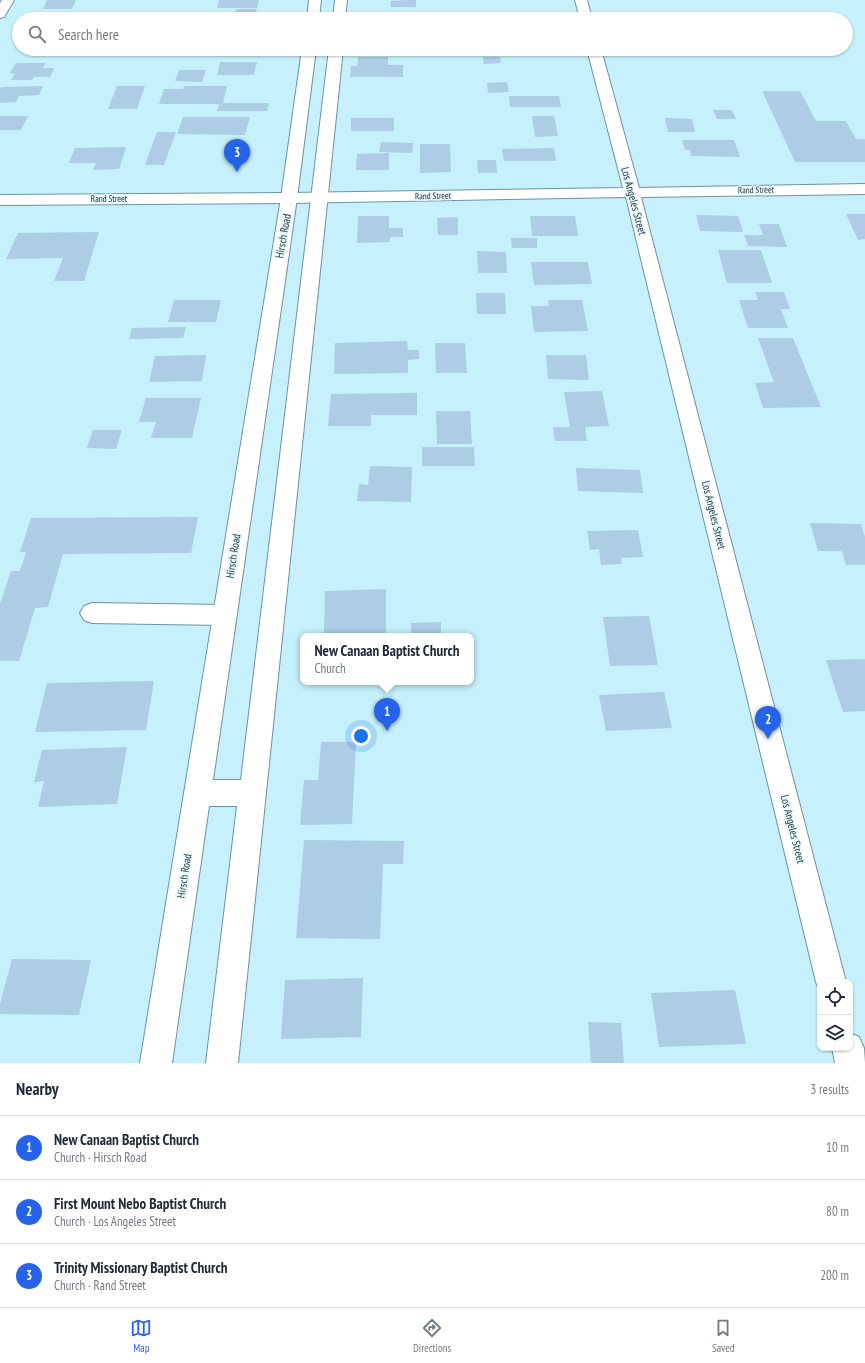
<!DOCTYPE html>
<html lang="en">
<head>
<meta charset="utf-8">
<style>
	:root { --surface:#fff; --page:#f2f2f3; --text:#1f2937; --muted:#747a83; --line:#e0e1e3; --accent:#2563eb }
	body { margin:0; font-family:"PT Sans Narrow",sans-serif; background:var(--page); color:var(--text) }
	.controls { position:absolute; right:12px; bottom:12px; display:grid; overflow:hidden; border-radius:8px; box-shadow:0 1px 3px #0004 }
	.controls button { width:36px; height:36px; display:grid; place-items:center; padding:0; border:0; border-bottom:1px solid var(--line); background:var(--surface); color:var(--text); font:20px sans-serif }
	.you { position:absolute; left:361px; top:736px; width:14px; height:14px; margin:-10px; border:3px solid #fff; border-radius:50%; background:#1a73e8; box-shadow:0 0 0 6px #1a73e833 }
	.badge { display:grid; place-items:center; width:26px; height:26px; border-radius:50%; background:var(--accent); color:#fff; font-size:13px; font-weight:700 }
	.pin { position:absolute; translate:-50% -33px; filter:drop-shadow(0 1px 2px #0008) }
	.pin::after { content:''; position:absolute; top:21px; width:14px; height:12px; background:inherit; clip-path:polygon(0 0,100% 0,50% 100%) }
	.popup { position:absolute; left:300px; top:633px; width:174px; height:52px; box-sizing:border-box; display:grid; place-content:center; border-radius:8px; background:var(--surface); filter:drop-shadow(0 1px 3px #0005); font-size:13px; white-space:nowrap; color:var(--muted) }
	.popup b { font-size:15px; color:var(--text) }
	.popup::after { content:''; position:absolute; left:50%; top:100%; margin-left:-8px; border:8px solid transparent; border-top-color:var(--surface) }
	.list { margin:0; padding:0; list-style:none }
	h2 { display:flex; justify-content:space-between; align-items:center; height:52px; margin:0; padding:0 16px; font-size:17px }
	h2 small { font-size:13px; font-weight:400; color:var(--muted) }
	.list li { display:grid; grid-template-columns:26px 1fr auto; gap:12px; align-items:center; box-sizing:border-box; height:64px; padding:0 16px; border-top:1px solid var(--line) }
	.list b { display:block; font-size:15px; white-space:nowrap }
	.list p { margin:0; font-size:13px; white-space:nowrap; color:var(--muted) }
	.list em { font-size:13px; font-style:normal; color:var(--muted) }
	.icon { flex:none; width:22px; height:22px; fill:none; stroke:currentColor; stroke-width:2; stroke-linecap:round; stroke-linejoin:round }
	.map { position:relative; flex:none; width:865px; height:1063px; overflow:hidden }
	.search { position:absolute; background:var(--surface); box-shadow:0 1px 3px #0004; left:12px; right:12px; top:12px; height:44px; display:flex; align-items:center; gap:10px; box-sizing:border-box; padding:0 14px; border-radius:22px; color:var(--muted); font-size:15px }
	.sheet { height:244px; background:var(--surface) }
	nav { display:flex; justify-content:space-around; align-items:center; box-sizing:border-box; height:56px; border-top:1px solid var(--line); background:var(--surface); font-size:11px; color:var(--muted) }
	nav a { display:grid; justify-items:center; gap:2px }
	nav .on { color:var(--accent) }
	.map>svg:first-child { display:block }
</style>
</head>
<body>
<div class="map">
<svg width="865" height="1063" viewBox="0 0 865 1063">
	<rect width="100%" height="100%" fill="#c5f0fc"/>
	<!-- building -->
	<g fill="#accde3">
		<polygon points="47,0 76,0 72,9 43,9"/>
		<polygon points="219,0 259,0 257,8 217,8"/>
		<polygon points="408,0 416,0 416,7 391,7 391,1"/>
		<polygon points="236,9 257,9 255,19 233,19"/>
		<polygon points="677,49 709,49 711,53 679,54"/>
		<polygon points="358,57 388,57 388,65 403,65 403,77 350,77 351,66 357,66"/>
		<polygon points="483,57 500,57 501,63 484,64"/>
		<polygon points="220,62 257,62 254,75 217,75"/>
		<polygon points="16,63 46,63 43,68 54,68 50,77 34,77 32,80 11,80 15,74 10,73"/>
		<polygon points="179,70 206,70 202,82 175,81"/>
		<polygon points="507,82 509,92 488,93 487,83"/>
		<polygon points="43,86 39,95 19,96 16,102 0,103 0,90 1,87"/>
		<polygon points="117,86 145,86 137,109 108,109"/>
		<polygon points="184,86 227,86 223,103 269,103 267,111 217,111 219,104 159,104 164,89 183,89"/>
		<polygon points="762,91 800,91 816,121 846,121 856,139 865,139 865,162 795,162"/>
		<polygon points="509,96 559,96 561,107 510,107"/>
		<polygon points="713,110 732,110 736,119 717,119"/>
		<polygon points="0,116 28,116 21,130 0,130"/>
		<polygon points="532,116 554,116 558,136 535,137"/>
		<polygon points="183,117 250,117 245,135 177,134"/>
		<rect x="351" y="118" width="43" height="13"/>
		<polygon points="665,118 692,119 695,132 668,132"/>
		<polygon points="157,132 176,132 164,165 145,165"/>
		<polygon points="682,140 734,140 740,157 691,156 690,150 685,150"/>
		<polygon points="381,142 413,143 412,153 379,152"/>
		<polygon points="420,144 450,144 451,172 420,173"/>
		<polygon points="126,147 119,169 93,170 96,163 69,163 75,148"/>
		<polygon points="554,148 556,161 504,161 502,149"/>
		<polygon points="389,153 389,170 356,170 357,154"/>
		<polygon points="477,160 496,160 497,173 478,173"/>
		<polygon points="846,214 865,214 865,239 858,240"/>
		<polygon points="696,215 738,216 743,232 700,231"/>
		<polygon points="358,216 389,216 389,228 403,228 403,237 390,237 390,242 357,243"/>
		<polygon points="530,216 575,216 578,236 532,236"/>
		<polygon points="458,217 458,235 438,235 437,218"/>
		<polygon points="759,224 779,224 787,247 748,246 744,235 763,235"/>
		<polygon points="99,232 84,281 54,281 63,258 6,259 18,233"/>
		<polygon points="511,238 537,238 537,248 512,248"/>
		<polygon points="718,250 761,250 772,283 727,283"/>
		<polygon points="477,251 506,252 507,273 478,273"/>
		<polygon points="531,262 588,262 592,284 534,285"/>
		<polygon points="755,292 784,292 790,309 781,309 788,328 748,328 739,300 758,300"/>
		<polygon points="476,293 505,293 506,314 477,314"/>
		<polygon points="174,300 221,300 216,322 168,322"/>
		<polygon points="548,300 582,300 588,331 534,332 531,306 549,306"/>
		<polygon points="186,327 183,338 129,339 132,328"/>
		<polygon points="758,338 793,338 821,407 763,408 755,383 774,382"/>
		<polygon points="407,341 408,350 419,350 419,359 408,360 408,373 334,374 335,343"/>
		<polygon points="435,343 465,343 467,373 436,373"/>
		<polygon points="206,355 202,381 149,382 155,356"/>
		<polygon points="546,355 586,355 589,380 548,379"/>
		<polygon points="602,391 609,426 585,427 587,441 555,441 553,427 570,427 564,392"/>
		<polygon points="417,393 417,415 371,415 371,426 328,426 331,394"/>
		<polygon points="146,398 201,398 192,438 151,438 156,422 139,422"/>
		<polygon points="436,411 470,411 472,444 437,444"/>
		<polygon points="93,430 122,430 116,449 87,448"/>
		<polygon points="422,447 474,447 475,466 422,466"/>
		<polygon points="370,466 412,467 411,502 357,501 359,484 368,485"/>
		<polygon points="576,468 640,470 643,493 578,491"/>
		<polygon points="198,517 191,553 63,554 48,607 35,608 19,661 0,661 0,604 11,571 20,571 26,552 20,552 31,518"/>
		<polygon points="810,523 861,524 865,537 865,565 846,565 842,551 818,551"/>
		<polygon points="638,530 643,557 621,558 622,564 601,565 599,549 590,550 587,531"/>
		<polygon points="386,589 386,636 324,636 325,591"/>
		<polygon points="649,616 658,665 610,666 603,617"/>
		<polygon points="441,622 441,636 411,636 411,623"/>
		<polygon points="865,659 865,711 843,712 826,660"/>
		<polygon points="154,681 146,730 35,732 47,683"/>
		<polygon points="664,692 672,728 606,731 599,695"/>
		<polygon points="321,742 356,742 352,824 300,825 304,780 318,780"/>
		<polygon points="127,747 117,804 38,807 44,781 34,782 42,750"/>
		<polygon points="304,840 404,841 403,864 383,864 380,939 296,938"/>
		<polygon points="12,959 91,960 79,1015 0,1014 0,1004"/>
		<polygon points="363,978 361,1037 281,1039 285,980"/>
		<polygon points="735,990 746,1044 659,1047 651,993"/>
		<polygon points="588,1022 621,1023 624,1063 591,1063"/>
	</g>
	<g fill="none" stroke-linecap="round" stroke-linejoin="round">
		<!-- minor casing -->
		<g stroke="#6c949f" stroke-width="2">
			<g id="minor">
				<polygon points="2,0 14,0 4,17 0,18 0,3"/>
				<polygon points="575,0 587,0 592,19 580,19"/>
				<polygon points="587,49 601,49 639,188 865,184 865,194 641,197 846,982 820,982 820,992 816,982 626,197 289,203 0,205 0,195 289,193 623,188"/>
				<polygon points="92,603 224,605 232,608 236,615 232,622 224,625 92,623 84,620 80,613 84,606"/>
				<polygon points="850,1033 859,1037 864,1048 865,1063 835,1063 832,1048 850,1048"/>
			</g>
		</g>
		<!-- major casing -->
		<g stroke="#6c949f" stroke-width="2">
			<g id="major">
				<polygon points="309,0 321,0 319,19 307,19"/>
				<polygon points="335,0 347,0 345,19 333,19"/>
				<polygon points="302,49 316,49 297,198 213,780 241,780 329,49 343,49 238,1063 206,1063 237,806 209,806 172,1063 140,1063 281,198"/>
			</g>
		</g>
		<!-- minor -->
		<use href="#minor" fill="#fff" fill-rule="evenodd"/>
		<!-- major -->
		<use href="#major" fill="#fff" fill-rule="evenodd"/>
	</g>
	<g text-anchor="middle" stroke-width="3" stroke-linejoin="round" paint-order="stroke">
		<!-- far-street labels -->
		<g font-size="9" fill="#27383d" stroke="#e7f8fd">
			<text transform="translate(756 190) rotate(-1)" y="3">Rand Street</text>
			<text transform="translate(433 196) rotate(-1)" y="3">Rand Street</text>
			<text x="109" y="202">Rand Street</text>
		</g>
		<!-- street labels -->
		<g font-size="11" fill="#27383d" stroke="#e7f8fd">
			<text transform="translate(634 201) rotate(75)" y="4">Los Angeles Street</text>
			<text transform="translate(283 236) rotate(-80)" y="4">Hirsch Road</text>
			<text transform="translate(714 515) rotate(76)" y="4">Los Angeles Street</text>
			<text transform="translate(233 556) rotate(-81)" y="4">Hirsch Road</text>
			<text transform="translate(793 829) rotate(76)" y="4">Los Angeles Street</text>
			<text transform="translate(184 876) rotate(-81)" y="4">Hirsch Road</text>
		</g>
	</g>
</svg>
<div class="controls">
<button><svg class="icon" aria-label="locate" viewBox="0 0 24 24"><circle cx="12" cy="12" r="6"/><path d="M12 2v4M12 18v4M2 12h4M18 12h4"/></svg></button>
<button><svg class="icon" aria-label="layers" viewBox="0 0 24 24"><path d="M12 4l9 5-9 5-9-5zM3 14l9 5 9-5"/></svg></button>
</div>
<div class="you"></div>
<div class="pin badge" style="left:387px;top:731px">1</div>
<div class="popup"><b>New Canaan Baptist Church</b>Church</div>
<div class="pin badge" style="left:768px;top:739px">2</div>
<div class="pin badge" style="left:237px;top:172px">3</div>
<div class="search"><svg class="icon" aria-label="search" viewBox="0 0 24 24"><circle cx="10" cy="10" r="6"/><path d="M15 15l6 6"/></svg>Search here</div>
</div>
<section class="sheet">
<h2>Nearby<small>3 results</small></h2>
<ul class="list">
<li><span class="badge">1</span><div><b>New Canaan Baptist Church</b><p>Church · Hirsch Road</p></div><em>10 m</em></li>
<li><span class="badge">2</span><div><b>First Mount Nebo Baptist Church</b><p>Church · Los Angeles Street</p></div><em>80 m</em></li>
<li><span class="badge">3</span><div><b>Trinity Missionary Baptist Church</b><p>Church · Rand Street</p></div><em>200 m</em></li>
</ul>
</section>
<nav>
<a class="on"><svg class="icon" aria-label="map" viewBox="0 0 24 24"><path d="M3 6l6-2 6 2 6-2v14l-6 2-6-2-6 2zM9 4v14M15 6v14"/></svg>Map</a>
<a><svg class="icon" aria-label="directions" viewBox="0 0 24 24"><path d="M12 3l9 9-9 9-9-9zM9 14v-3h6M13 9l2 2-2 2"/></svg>Directions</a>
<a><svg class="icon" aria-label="saved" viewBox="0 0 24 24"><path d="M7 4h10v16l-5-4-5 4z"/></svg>Saved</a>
</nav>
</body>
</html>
